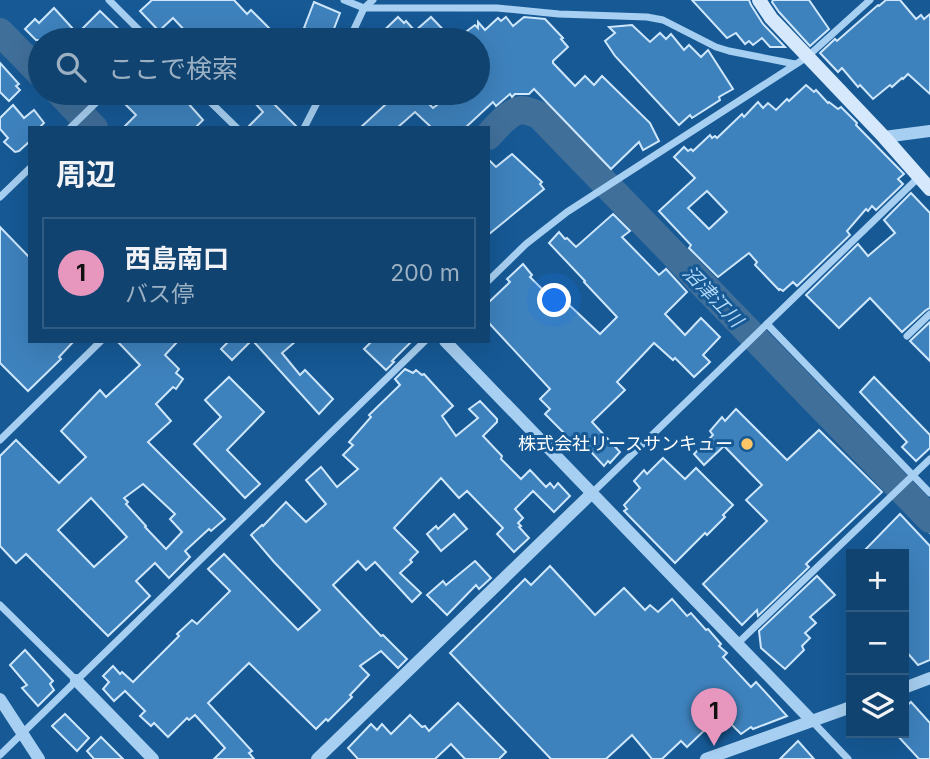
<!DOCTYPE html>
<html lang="ja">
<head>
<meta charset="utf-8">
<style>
	:root { --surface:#104370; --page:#194a75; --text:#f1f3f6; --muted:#9cb0c3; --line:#305c83; --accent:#e797bd }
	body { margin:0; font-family:Inter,"Noto Sans JP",sans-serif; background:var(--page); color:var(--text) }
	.controls { position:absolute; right:21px; bottom:21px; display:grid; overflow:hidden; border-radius:0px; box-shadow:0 7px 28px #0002 }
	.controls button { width:63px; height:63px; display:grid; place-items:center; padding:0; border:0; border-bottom:2px solid var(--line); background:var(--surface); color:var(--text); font:35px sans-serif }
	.you { position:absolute; left:555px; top:301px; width:24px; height:24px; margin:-18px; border:5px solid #fff; border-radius:50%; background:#1a73e8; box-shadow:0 0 0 10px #1a73e833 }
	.badge { display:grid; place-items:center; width:46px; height:46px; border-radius:50%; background:var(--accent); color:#111; font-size:23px; font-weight:700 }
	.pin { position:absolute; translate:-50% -58px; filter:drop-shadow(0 2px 4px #0008) }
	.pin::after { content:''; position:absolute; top:37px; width:24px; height:21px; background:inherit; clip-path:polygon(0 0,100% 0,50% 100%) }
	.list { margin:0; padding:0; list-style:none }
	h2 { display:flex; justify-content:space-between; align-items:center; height:91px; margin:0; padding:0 28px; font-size:30px }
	h2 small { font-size:23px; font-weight:400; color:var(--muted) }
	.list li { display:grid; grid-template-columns:46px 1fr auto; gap:21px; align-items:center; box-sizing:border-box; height:112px; margin:0 14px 14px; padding:0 14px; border:2px solid var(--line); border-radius:0px }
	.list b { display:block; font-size:26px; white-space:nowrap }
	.list p { margin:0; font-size:23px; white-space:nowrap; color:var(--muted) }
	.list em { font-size:23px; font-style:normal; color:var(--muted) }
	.icon { flex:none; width:38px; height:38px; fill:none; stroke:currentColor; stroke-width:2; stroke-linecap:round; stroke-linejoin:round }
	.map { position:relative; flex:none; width:930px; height:759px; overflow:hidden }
	.search { position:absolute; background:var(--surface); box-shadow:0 7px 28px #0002; left:28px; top:28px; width:462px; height:77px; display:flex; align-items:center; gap:18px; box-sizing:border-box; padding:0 24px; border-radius:38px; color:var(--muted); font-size:26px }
	.panel { position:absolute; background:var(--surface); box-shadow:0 7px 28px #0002; left:28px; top:126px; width:462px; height:217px; border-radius:0px }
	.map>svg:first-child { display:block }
</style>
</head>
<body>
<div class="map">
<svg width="930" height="759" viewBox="0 0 930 759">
	<rect width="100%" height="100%" fill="#165995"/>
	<!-- water -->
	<polygon fill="#406f9a" stroke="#99cbf4" stroke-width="2" points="901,478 930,506 930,533 896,498 890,489"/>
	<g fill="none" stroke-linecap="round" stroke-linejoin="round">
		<!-- river -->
		<g stroke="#406f9a" stroke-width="28">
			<polyline points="0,32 40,73"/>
			<polyline points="60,93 94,128"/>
			<path d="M488,136c9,-9 20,-24 33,-26 6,0 13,3 18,5l391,404"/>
		</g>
	</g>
	<!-- building -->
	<g fill="#3e82bd" stroke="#cee7fc" stroke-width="2" fill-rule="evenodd">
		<polygon points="152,0 234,0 247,14 251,10 273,32 264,40 181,40 188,34 173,18 159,31 140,11"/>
		<polygon points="692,0 749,0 751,5 763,24 785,47 770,47 762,38 753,45 749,41 745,44 736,33 727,38"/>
		<polygon points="773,0 809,0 829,29 810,46 779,12 772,2"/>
		<polygon points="886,0 900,0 916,19 921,15 924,19 930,14 930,94 908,74 903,79 902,78 892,87 890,85 873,99 860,85 858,87 842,68 838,72 820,53 835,39 837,41 846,33 878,5 879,6"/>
		<polygon points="314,2 340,13 330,39 304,28"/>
		<polygon points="54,8 74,30 62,40 36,40 25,29 35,19 39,23"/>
		<polygon points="100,11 130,40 71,40"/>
		<polygon points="398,17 404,23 406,21 415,31 431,17 453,40 374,40"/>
		<polygon points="506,17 513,26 524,17 545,19 563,38 561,39 568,47 553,61 553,63 575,86 585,76 594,85 602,76 650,123 659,141 643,150 639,142 611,169 534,89 529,94 515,94 512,97 510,94 496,106 493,102 465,128 432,128 415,112 397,128 360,128 398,93 418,93 433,108 453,93 478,93 478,40 455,40 475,25 478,28 478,22 485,30 498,18 501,21"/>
		<polygon points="632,25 650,42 660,33 666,39 671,34 684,50 689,45 701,57 708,50 733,89 719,97 720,100 692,118 690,115 679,125 615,56 605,41 615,33 609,27"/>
		<polygon points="0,63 19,84 16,86 20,90 9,101 0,92"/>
		<path d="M806,85l8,7 2,-2 12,13 1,-1 9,7 3,-2 16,16 -1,2 48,49 -6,5 5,5 -27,26 -4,-4 -4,5 -2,-2 -19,22 3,4 -53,51 -4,-4 -10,9 -3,-2 -1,1 -24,-25 2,-3 -8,-9 -31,24 -29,-29 2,-3 -32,-34 36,-33 -21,-21 10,-10 4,4 3,-2 2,2 17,-16 2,3 3,-2 2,2 25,-24 2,3 14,-15 5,6 5,-5 8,7 11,-11 2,2zM707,191l20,21 -18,17 -21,-21z"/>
		<polygon points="126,93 182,93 189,100 187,102 203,120 195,128 123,128 136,115 120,99"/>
		<polygon points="246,93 263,93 298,128 247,128 263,112"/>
		<polygon points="13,105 24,118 34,110 44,123 39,128 30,128 30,141 19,151 15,152 4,142 8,138 0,129 0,118"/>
		<polygon points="512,154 542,182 540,184 544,189 488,235 488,159 496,167"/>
		<polygon points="911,193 930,213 930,308 926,310 902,332 870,298 839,328 806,295 858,244 868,256 895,233 884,220"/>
		<polygon points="613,214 630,231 622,237 659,275 666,269 687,292 665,314 685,335 701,318 720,337 703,355 710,362 694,377 675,358 673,360 654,343 617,382 625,390 592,422 620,452 610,463 608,461 604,466 582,442 578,447 545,414 550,409 540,399 550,389 488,322 488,303 510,282 507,279 523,264 532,275 530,277 546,293 553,288 557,292 557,291 566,300 565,301 600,334 617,317 584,282 585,281 549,243 559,232 565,239 567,238 576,247"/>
		<polygon points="0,227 30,258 30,341 74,341 59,357 61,359 28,391 0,363"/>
		<polygon points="930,322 930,361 910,341"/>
		<path d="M117,341h61l-13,14 14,14 -3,4 7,6 -7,10 -3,-2 -17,17 15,17 -23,21 77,77 -14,12 -2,-2 -24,22 5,6 -21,21 -14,-15 -19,18 14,15 -42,40 -82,-82 -10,9 -16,-17v-90l16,-16 43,43 27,-26 -25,-26 39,-41 6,7 34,-32zM143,484l32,30 -5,5 12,13 -16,17 -21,-22 1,-1 -20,-22 2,-2 -4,-4zM91,498l36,39 -33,30 -36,-37z"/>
		<polygon points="229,341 251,341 232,360 221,349"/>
		<polygon points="253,341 296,341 282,353 300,375 305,370 333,399 319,414"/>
		<polygon points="372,341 412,341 392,361 394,362 386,370 364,349"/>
		<polygon points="405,369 413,373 416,370 422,375 424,374 453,406 442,416 456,436 478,418 469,409 480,401 497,419 497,422 483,436 502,456 501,459 521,479 530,470 546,487 550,483 554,488 558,483 570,496 554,512 533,491 515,509 523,518 518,523 521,526 519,527 529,538 514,552 497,534 503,528 467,491 459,498 441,478 394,528 418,552 410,560 412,562 400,573 421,593 412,602 375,562 366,570 358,561 333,585 381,636 383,635 407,659 398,668 381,651 360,666 369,675 350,695 352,697 328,721 326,719 316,729 249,663 208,703 252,751 249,753 254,759 214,759 225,748 195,715 189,720 187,718 168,737 154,723 151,726 140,716 145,711 125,691 114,701 103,689 109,682 103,676 113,666 120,674 122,672 133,682 179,636 177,634 192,620 197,624 230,591 208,569 224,554 298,630 320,610 274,562 251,535 262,525 263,526 286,502 306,522 326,504 306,480 321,467 337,487 358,469 343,455 353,445 349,442 371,417 369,415 400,385 395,379"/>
		<polygon points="229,377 264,412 227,450 260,484 245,498 194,444 221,417 205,400"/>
		<polygon points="874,377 930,435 930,448 916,461 902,447 907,442 860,392"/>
		<polygon points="736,409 787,460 819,430 882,492 806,564 809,567 758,616 757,610 742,625 703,584 767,521 746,500 762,485 724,446 704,465 694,454 713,435 710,431 722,417 725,421"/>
		<polygon points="663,458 685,479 696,468 733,505 723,515 725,517 707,535 705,533 675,563 624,511 627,509 624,505 640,488 634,481 644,470 647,474"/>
		<polygon points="454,514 467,529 441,551 427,534 436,526 438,529"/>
		<polygon points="900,514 930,546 930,660 918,665 904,649 904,554 861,554"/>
		<polygon points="475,561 491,578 479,589 476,585 447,615 427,595 443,581 446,585"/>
		<polygon points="550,566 595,615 624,588 645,610 650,605 658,612 672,599 687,616 691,613 706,630 708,629 721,644 719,646 727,653 723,657 751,687 756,682 787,716 753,729 751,727 741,734 724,717 716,724 713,722 687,747 681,741 662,759 652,759 632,735 606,759 551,759 450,653 525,579 531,585"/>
		<polygon points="817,576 835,595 810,617 816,623 805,633 810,638 802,646 804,650 785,669 761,648 759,631"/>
		<polygon points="25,650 53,681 50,684 54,690 38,706 22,688 27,685 10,665"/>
		<polygon points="911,702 930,723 930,759 919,759 895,733 904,733 904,708"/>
		<polygon points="458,703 506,752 499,759 465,759 451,744 435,759 358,759 348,748 371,724 377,730 382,724 391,734 410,715 422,727 425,726 429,731"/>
		<polygon points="65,714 89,738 77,751 52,726"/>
		<polygon points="101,737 123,759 94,759 87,751"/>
		<polygon points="798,741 814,759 780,759"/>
	</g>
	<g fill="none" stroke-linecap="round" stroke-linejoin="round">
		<!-- minor -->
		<g stroke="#a7cff1" stroke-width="7">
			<polyline points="109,0 149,40"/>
			<polyline points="344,0 364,8 497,8 559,14 647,17 663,20 716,47 729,51 795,64"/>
			<polyline points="349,40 364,8 373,0"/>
			<polyline points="201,93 237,128"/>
			<polyline points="70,128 106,93"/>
			<polyline points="304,128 322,93"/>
			<polyline points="0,197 30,168"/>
			<polyline points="488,281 526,244 567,212 807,57 870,0"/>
			<polyline points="767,324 930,493"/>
			<polyline points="907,336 930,314"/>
			<polyline points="0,440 101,341"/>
			<polyline points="592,493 919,177"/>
			<polyline points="0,605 76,680"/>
			<polyline points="737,644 930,459"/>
			<polyline points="812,721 848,759"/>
			<polyline points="0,755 425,341"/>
		</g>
		<!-- tertiary -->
		<g stroke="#a7cff1" stroke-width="12">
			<polyline points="884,137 930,131"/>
			<polyline points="445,341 812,721"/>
			<polyline points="76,680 153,759"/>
			<polyline points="904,688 930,678"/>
			<polyline points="0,699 39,759"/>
			<polyline points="317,759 592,493"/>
			<polyline points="706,759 851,707"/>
		</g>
		<!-- secondary -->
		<polyline stroke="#d6e9fc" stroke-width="14" points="759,0 771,18 884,137 930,189"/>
	</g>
	<!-- markers -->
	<circle fill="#ffc667" stroke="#165995" stroke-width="2.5" cx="747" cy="444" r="7"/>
	<g text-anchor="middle" stroke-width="6" stroke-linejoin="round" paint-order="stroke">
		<!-- poi labels -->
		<g font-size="18" fill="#fff" stroke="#165995" text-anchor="end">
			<text x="733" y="450">株式会社リースサンキュー</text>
		</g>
		<!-- water labels -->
		<g font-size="19" font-style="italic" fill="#b3d9f8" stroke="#165995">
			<text transform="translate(713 296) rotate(46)" y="7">沼津江川</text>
		</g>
	</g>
</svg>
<div class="controls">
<button>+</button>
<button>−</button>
<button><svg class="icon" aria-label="layers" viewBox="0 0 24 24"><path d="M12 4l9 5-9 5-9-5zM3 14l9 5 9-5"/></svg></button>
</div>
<div class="you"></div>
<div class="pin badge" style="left:714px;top:746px">1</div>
<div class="search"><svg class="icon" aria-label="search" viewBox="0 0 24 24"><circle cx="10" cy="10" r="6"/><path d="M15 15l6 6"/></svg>ここで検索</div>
<section class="panel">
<h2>周辺<small></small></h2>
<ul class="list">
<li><span class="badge">1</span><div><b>西島南口</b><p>バス停</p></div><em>200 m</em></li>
</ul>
</section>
</div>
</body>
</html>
